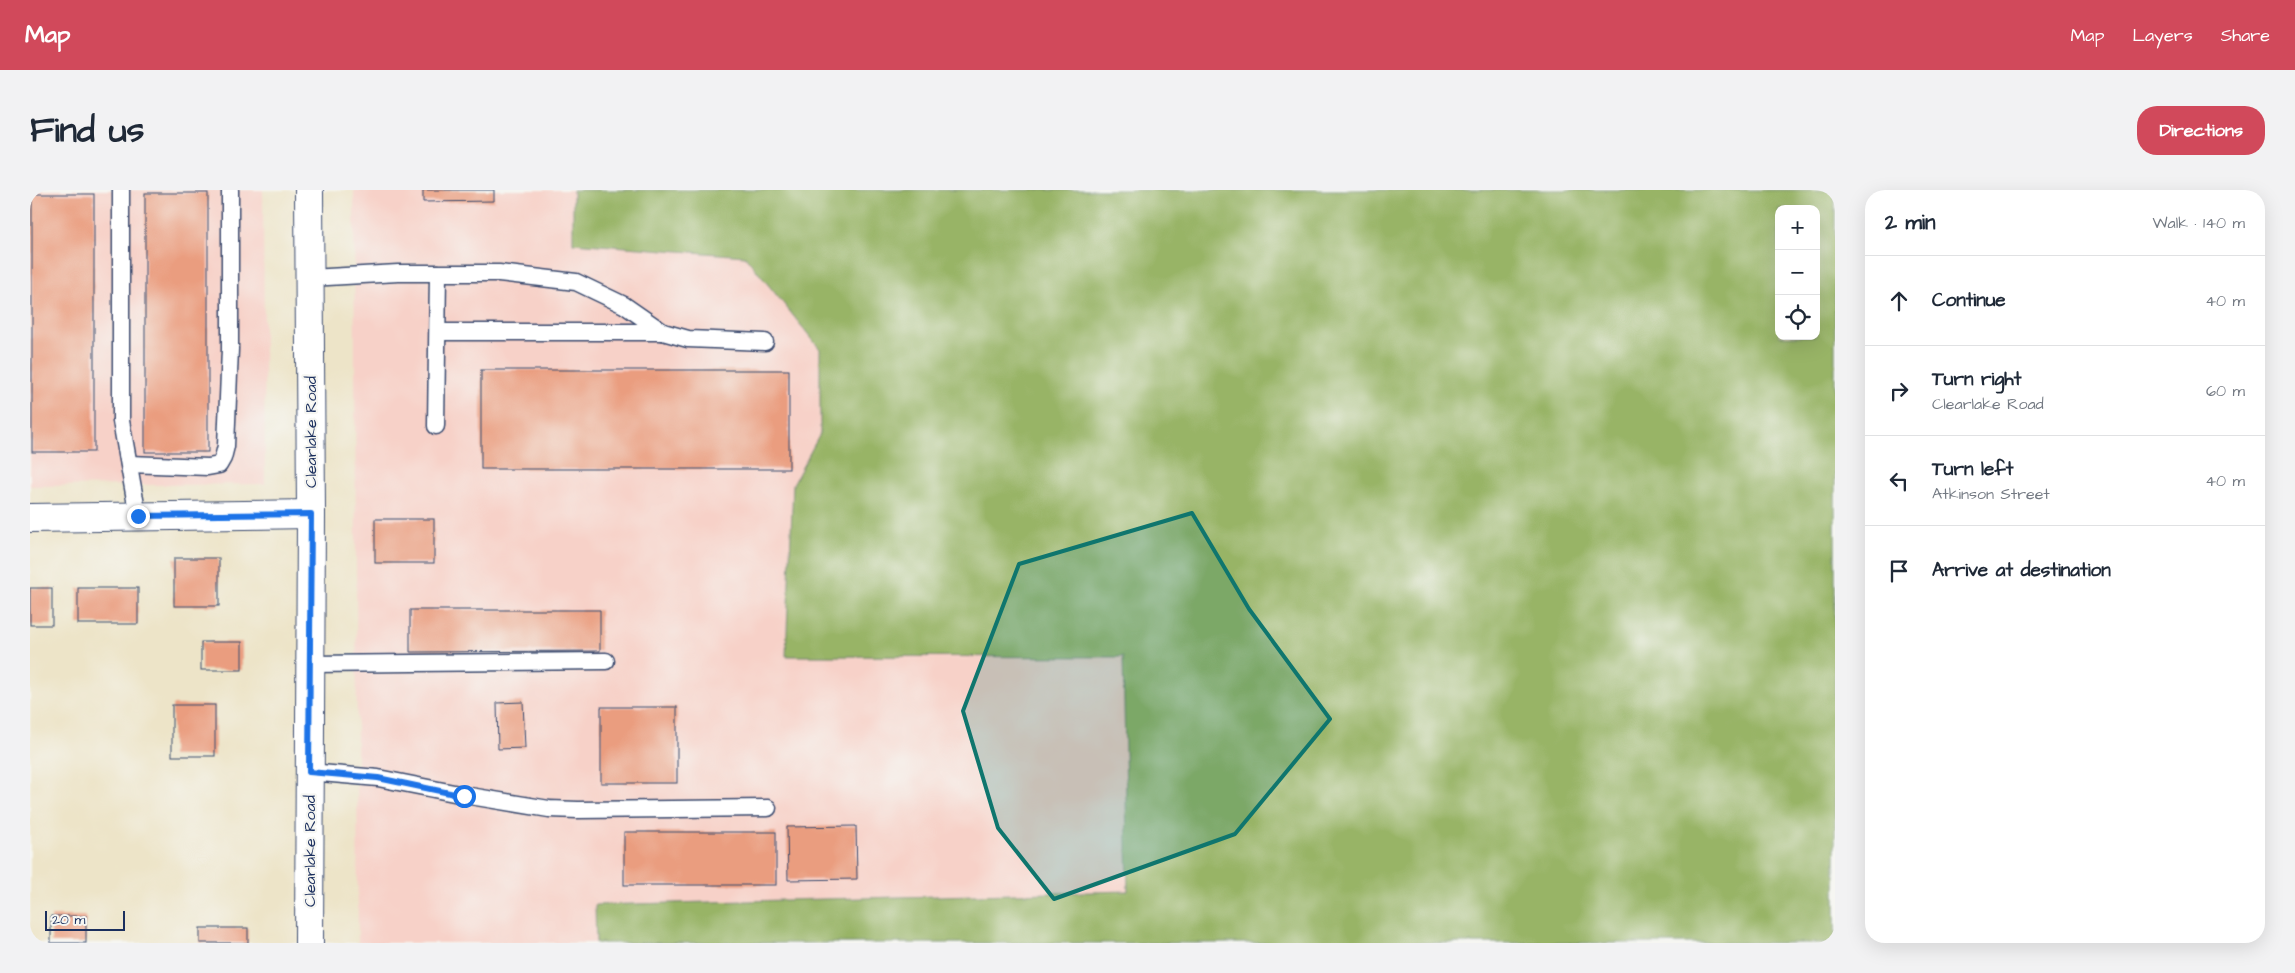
<!DOCTYPE html>
<html lang="en">
<head>
<meta charset="utf-8">
<style>
	:root { --surface:#fff; --page:#f2f2f3; --text:#1f2937; --muted:#747a83; --line:#e0e1e3; --accent:#d1495b }
	body { margin:0; font-family:"Architects Daughter",sans-serif; background:var(--page); color:var(--text) }
	.controls { position:absolute; right:15px; top:15px; display:grid; overflow:hidden; border-radius:10px; box-shadow:0 5px 20px #0002 }
	.controls button { width:45px; height:45px; display:grid; place-items:center; padding:0; border:0; border-bottom:1px solid var(--line); background:var(--surface); color:var(--text); font:25px sans-serif }
	.scale { position:absolute; left:15px; bottom:12px; width:80px; box-sizing:border-box; padding-left:5px; border:2px solid #1b2f5e; border-top:0; font-size:14px; line-height:18px; white-space:nowrap; color:#1b2f5e; -webkit-text-stroke:4px #f6f6f2; paint-order:stroke }
	.stop { position:absolute; width:15px; height:15px; margin:-11px; border:4px solid #1a73e8; border-radius:50%; background:#fff }
	.stop.end { background:#1a73e8; border-color:#fff; box-shadow:0 1px 5px #0008 }
	.list { margin:0; padding:0; list-style:none }
	h2 { display:flex; justify-content:space-between; align-items:center; height:65px; margin:0; padding:0 20px; font-size:21px }
	h2 small { font-size:16px; font-weight:400; color:var(--muted) }
	.list li { display:grid; grid-template-columns:32px 1fr auto; gap:15px; align-items:center; box-sizing:border-box; height:90px; padding:0 20px; border-top:1px solid var(--line) }
	.list b { display:block; font-size:19px; white-space:nowrap }
	.list p { margin:0; font-size:16px; white-space:nowrap; color:var(--muted) }
	.list em { font-size:16px; font-style:normal; color:var(--muted) }
	.icon { flex:none; width:28px; height:28px; fill:none; stroke:currentColor; stroke-width:2; stroke-linecap:round; stroke-linejoin:round }
	.map { position:relative; flex:none; width:1805px; height:753px; overflow:hidden; border-radius:20px }
	header { display:flex; align-items:center; gap:30px; box-sizing:border-box; height:70px; padding:0 25px; background:var(--accent); color:#fff }
	header strong { font-size:24px }
	nav { display:flex; gap:28px; margin-inline-start:auto; font-size:18px }
	.intro { display:flex; align-items:center; justify-content:space-between; box-sizing:border-box; height:120px; padding:0 30px }
	h1 { margin:0; font-size:35px }
	.button { padding:12px 22px; border-radius:20px; background:var(--accent); color:#fff; font-size:18px; font-weight:700 }
	main { display:flex; gap:30px; padding:0 30px }
	aside { flex:1; background:var(--surface); border-radius:20px; box-shadow:0 5px 20px #0002 }
	.map>svg:first-child { display:block }
</style>
</head>
<body>
<header>
<strong>Map</strong>
<nav><a>Map</a><a>Layers</a><a>Share</a></nav>
</header>
<div class="intro"><h1>Find us</h1><a class="button">Directions</a></div>
<main>
<div class="map">
<svg width="1805" height="753" viewBox="0 0 1805 753">
	<rect width="100%" height="100%" fill="#f6f6f2"/>
	<filter id="ink" filterUnits="userSpaceOnUse"><feTurbulence type="fractalNoise" baseFrequency=".02" numOctaves="2"/><feDisplacementMap in="SourceGraphic" scale="10" xChannelSelector="R" yChannelSelector="G"/><feConvolveMatrix kernelMatrix="1 2 1 2 8 2 1 2 1" color-interpolation-filters="sRGB"/></filter>
	<filter id="wash" filterUnits="userSpaceOnUse"><feTurbulence type="fractalNoise" baseFrequency=".0096" numOctaves="4" result="noise"/><feDisplacementMap in="SourceGraphic" scale="20" xChannelSelector="R" yChannelSelector="G"/><feGaussianBlur stdDeviation="1.12" result="paint"/><feColorMatrix in="noise" values="0 0 0 0 0 0 0 0 0 0 0 0 0 0 0 0 0 1.4 0 .05"/><feComposite in="paint" operator="in"/></filter>
	<g filter="url(#wash)">
		<rect width="100%" height="100%" fill="#ede4c8"/>
		<!-- built -->
		<g fill="#f7d1c8">
			<polygon points="0,0 233,0 235,294 0,296"/>
			<polygon points="324,0 543,0 544,53 715,66 790,159 790,244 763,295 756,466 1093,467 1099,701 565,715 566,753 328,753"/>
		</g>
		<!-- forest -->
		<path fill="#98b466" stroke="#5a7262" fill-rule="evenodd" d="M543,0h1262v753h-1239l-1,-38 533,-14 -5,-234 -337,-1 7,-172 27,-50v-85l-75,-93 -172,-13zM1749,19h37v127h-37z"/>
		<g id="blocks">
			<!-- building -->
			<g fill="#ea9d7f">
				<polygon points="393,0 464,0 464,11 393,12"/>
				<rect x="115" y="3" width="63" height="259"/>
				<rect x="2" y="4" width="62" height="258"/>
				<rect x="451" y="180" width="308" height="99"/>
				<rect x="345" y="329" width="59" height="44"/>
				<rect x="144" y="368" width="45" height="48"/>
				<rect x="0" y="398" width="22" height="37"/>
				<rect x="48" y="398" width="60" height="36"/>
				<polygon points="380,420 570,420 570,461 380,462"/>
				<rect x="171" y="452" width="41" height="28"/>
				<polygon points="493,512 495,558 468,559 467,513"/>
				<rect x="142" y="515" width="43" height="51"/>
				<rect x="571" y="517" width="76" height="76"/>
				<polygon points="826,636 827,689 758,690 757,637"/>
				<rect x="594" y="642" width="152" height="53"/>
				<rect x="21" y="726" width="35" height="27"/>
				<rect x="170" y="738" width="48" height="15"/>
			</g>
		</g>
	</g>
	<g filter="url(#ink)">
		<use href="#blocks" fill-opacity="0" stroke="#3a4a6e" stroke-width="1"/>
		<g fill="none" stroke-linecap="round" stroke-linejoin="round">
			<!-- service casing -->
			<g stroke="#3a4a6e" stroke-width="19">
				<g id="service">
					<polyline points="91,0 91,231 108,326"/>
					<polyline points="280,88 368,83 469,83 546,92 594,115 633,142 658,149 735,152"/>
					<polyline points="408,142 633,142"/>
					<polyline points="406,236 408,83"/>
					<polyline points="99,274 178,277 189,275 193,268 196,256 200,159 200,0"/>
					<polyline points="280,474 576,471"/>
					<polyline points="279,582 348,588 434,605 519,619 548,620 738,618"/>
				</g>
			</g>
			<!-- minor casing -->
			<g stroke="#3a4a6e" stroke-width="30">
				<polyline id="minor" points="0,328 281,324"/>
			</g>
			<!-- secondary casing -->
			<g stroke="#3a4a6e" stroke-width="30">
				<polyline id="secondary" points="279,753 281,324 279,0"/>
			</g>
			<!-- service -->
			<use href="#service" stroke="#fff" stroke-width="16"/>
			<!-- minor -->
			<use href="#minor" stroke="#fff" stroke-width="28"/>
			<!-- secondary -->
			<use href="#secondary" stroke="#fff" stroke-width="28"/>
		</g>
	</g>
	<g fill="none" stroke-linecap="round" stroke-linejoin="round" filter="url(#ink)">
		<!-- route -->
		<polyline stroke="#1a73e8" stroke-width="6" points="108,326 281,324 279,582 348,588 434,606"/>
	</g>
	<!-- marked area -->
	<path fill="#0f766e" fill-opacity="0.2" stroke="#0f766e" stroke-width="4" stroke-linejoin="round" d="M1162,323l57,96 81,110 -95,115 -181,65 -56,-71 -35,-117 56,-147z"/>
	<g text-anchor="middle" stroke-width="4.5" stroke-linejoin="round" paint-order="stroke">
		<!-- street labels -->
		<g font-size="16" fill="#1b2f5e" stroke="#f6f6f2">
			<text transform="translate(280 242) rotate(-90)" y="6">Clearlake Road</text>
			<text transform="translate(279 661) rotate(-90)" y="6">Clearlake Road</text>
		</g>
	</g>
</svg>
<div class="controls">
<button>+</button>
<button>−</button>
<button><svg class="icon" aria-label="locate" viewBox="0 0 24 24"><circle cx="12" cy="12" r="6"/><path d="M12 2v4M12 18v4M2 12h4M18 12h4"/></svg></button>
</div>
<div class="scale">20 m</div>
<div class="stop" style="left:434px;top:606px"></div>
<div class="stop end" style="left:108px;top:326px"></div>
</div>
<aside>
<h2>2 min<small>Walk · 140 m</small></h2>
<ul class="list">
<li><svg class="icon" aria-label="ahead" viewBox="0 0 24 24"><path d="M12 20V5M6 11l6-6 6 6"/></svg><div><b>Continue</b></div><em>40 m</em></li>
<li><svg class="icon" aria-label="right" viewBox="0 0 24 24"><path d="M7 20v-9h11M14 6l5 5-5 5"/></svg><div><b>Turn right</b><p>Clearlake Road</p></div><em>60 m</em></li>
<li><svg class="icon" aria-label="left" viewBox="0 0 24 24"><path d="M17 20v-9H6M10 6l-5 5 5 5"/></svg><div><b>Turn left</b><p>Atkinson Street</p></div><em>40 m</em></li>
<li><svg class="icon" aria-label="arrive" viewBox="0 0 24 24"><path d="M6 21V4h12l-3 4 3 4H6"/></svg><div><b>Arrive at destination</b></div></li>
</ul>
</aside>
</main>
</body>
</html>
